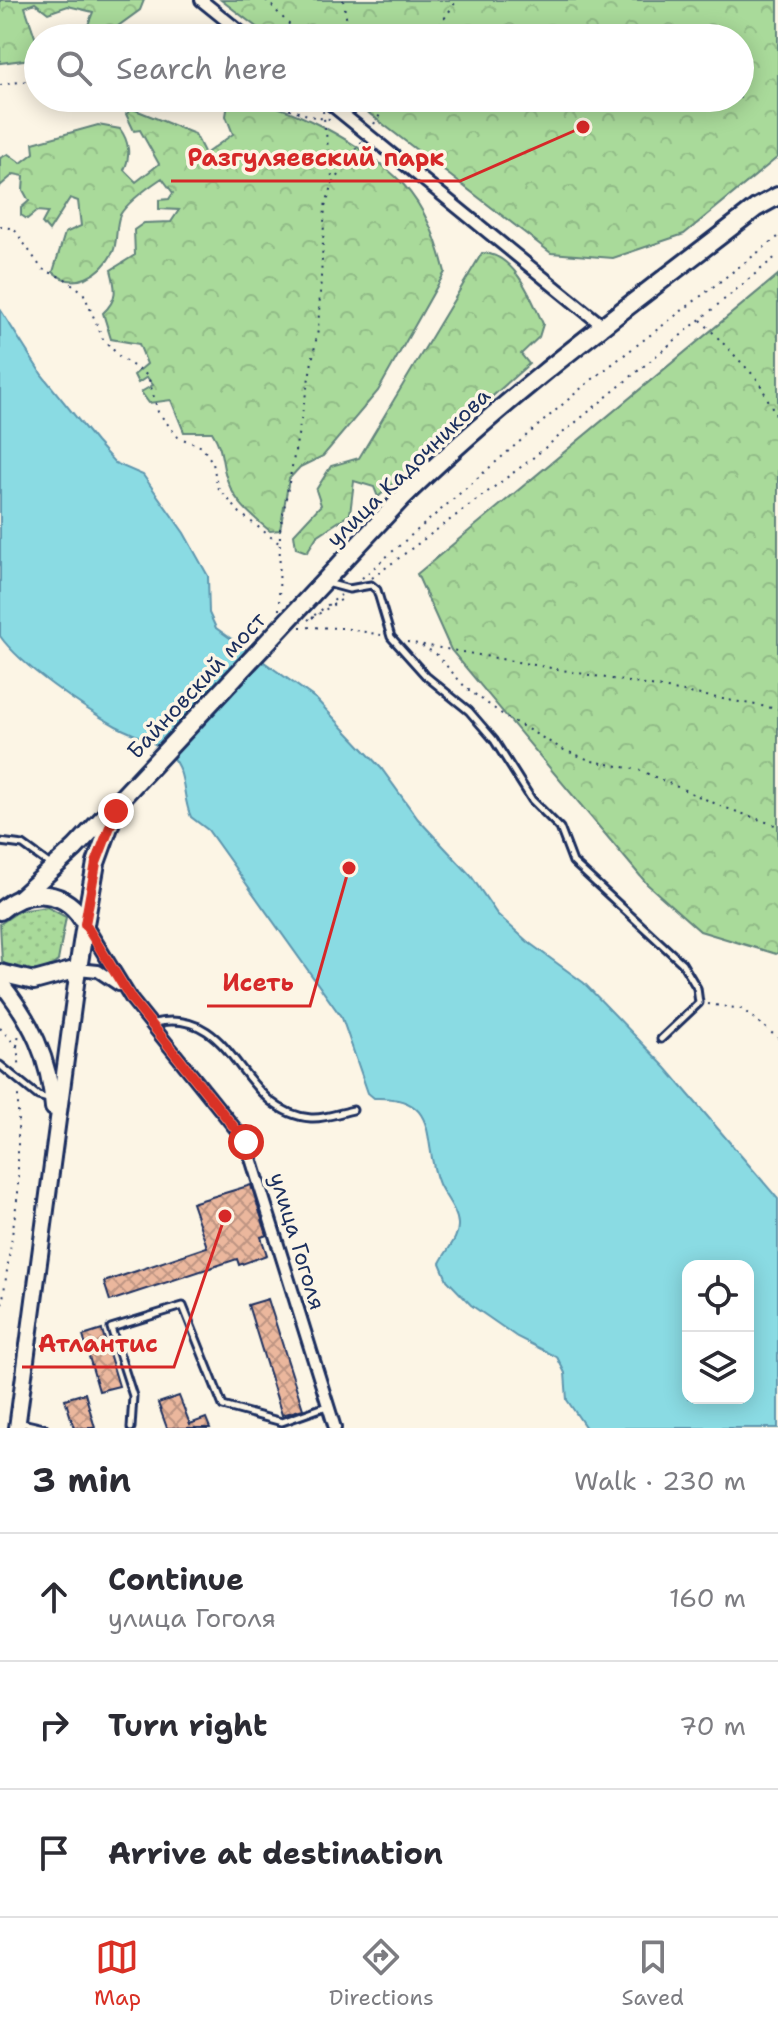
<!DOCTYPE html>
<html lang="en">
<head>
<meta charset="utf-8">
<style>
	:root { --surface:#fff; --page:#f2f2f3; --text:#2b2b33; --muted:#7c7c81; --line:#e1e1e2; --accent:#d93025 }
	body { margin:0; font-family:"Shantell Sans",sans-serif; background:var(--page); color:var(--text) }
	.controls { position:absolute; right:24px; bottom:24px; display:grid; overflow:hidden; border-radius:16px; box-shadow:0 4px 20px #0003 }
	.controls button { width:72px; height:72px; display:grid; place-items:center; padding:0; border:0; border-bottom:2px solid var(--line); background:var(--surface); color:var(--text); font:40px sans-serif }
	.stop { position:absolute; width:24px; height:24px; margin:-18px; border:6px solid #d93025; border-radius:50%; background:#fff }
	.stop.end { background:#d93025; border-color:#fff; box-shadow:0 2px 8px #0008 }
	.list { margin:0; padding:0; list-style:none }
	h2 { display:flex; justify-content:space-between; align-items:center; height:104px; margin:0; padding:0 32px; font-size:34px }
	h2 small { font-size:26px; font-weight:400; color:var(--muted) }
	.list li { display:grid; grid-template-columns:52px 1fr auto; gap:24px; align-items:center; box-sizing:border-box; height:128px; padding:0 32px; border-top:2px solid var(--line) }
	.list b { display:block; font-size:30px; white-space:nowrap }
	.list p { margin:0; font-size:26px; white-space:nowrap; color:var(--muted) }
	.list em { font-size:26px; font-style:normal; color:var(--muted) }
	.icon { flex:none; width:44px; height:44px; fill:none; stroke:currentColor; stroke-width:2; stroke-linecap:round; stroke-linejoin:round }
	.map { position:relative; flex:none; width:778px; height:1428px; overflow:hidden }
	.search { position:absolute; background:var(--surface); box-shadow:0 4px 20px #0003; left:24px; right:24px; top:24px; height:88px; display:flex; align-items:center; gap:20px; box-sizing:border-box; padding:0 28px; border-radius:44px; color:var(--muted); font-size:30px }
	.sheet { height:488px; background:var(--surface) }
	nav { display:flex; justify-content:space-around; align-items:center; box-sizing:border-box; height:112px; border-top:2px solid var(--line); background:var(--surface); font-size:22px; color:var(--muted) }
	nav a { display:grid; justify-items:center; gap:4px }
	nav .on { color:var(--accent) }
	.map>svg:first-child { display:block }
</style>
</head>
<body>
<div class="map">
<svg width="778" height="1428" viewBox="0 0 778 1428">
	<defs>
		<pattern id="green-dots" width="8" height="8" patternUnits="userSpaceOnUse" patternTransform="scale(2)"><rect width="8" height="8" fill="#a9da9a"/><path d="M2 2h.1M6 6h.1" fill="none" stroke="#91bb87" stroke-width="1.8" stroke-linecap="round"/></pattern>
		<pattern id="forest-crowns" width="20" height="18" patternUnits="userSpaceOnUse" patternTransform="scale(2)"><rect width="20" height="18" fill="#a9da9a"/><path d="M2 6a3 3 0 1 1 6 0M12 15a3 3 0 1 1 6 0" fill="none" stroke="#91bb87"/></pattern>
		<pattern id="building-cross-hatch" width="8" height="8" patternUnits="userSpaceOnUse" patternTransform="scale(2)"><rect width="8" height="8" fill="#ebb79d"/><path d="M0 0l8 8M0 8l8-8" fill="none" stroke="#be9583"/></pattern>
	</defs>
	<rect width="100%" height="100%" fill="#fcf5e5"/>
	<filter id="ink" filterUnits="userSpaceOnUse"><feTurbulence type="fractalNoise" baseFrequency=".0125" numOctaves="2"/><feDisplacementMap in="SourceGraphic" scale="16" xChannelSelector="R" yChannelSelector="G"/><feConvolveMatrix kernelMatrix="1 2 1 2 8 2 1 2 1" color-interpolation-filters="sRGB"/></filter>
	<g filter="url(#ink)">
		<!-- green -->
		<path fill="url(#green-dots)" stroke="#62847c" stroke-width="2" d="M47,907l19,10 -8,44c-16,14 -38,11 -56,1l-2,-38 19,-13z"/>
		<!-- forest -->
		<g fill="url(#forest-crowns)" stroke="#62847c" stroke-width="2">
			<polygon points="0,0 144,0 140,10 107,34 88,25 93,12 68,6 48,13 35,3 25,7 38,46 38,58 0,63"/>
			<polygon points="221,0 778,0 778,157 684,234 613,258 551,253 349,98 740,98 740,38 271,38"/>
			<path d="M229,98c54,0 138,48 174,86 23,25 34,56 42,88l-67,119 -55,65 -23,11 -11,12 -9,51 -10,1c-22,-18 -40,-33 -46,-62 -3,-15 -3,-23 -12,-37h-28l-13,-32 -22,3 -8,-11 12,-7 -6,-8 -9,6 -4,-8 13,-11 -8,-20 -28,-5 -8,-26c15,-14 13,-24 8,-43l24,-15 -1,-25 10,-7 27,-1 8,-12 -20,-1v-9l10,-1 4,-6 -11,-15c-12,8 -34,23 -42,37 -5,11 -2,26 -7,37 -12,23 -39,39 -60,20l12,-39 16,-7 -3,-25 -8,-3 -21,33 -7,-8 6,-11 -11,-1 -10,8 -6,-4v-7l8,-7 -6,-11 1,-14 -10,-2 -14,12v-28l8,-4 13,9 13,-10 -1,-10 65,-18 22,4c9,12 11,27 4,41l12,12 23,-18 -19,-34 -6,1 -8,-17 7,-5 62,25 10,20 28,-20 -7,-18z"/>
			<path d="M482,253c32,0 50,46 61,71l-4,13 -18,17 8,10 -151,133 -4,-10 -20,-6 -4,33 -33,22 -10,16 -11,-4 -2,-14 27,-29 -5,-15 15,-24 28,-8z"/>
			<polygon points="778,275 778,953 776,954 700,931 647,884 451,650 417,574"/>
		</g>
		<!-- water -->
		<path fill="#8adbe3" stroke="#5e96ae" stroke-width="2" fill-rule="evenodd" d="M0,309l42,66 54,67 19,21 28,12 41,58 24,43 1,37 7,15 100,71 65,69 37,51 53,57 26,38 31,28 56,41 82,85 112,131v229h-192l-19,-28 -2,-27 -8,-16 -40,-20 -46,-32 -24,-25 -7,-17c6,-13 19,-24 18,-39 -1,-14 -13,-27 -19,-40 -18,-42 4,-88 -65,-86l-6,-5 -26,-75 -134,-188 -17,-13c-9,-19 -4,-45 -21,-62 -14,-14 -37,-20 -54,-29 -33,-18 -95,-60 -116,-90zM688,1266h60v132h-60z"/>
		<!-- building -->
		<g fill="url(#building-cross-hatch)" stroke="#1b2f5e" stroke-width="2">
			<polygon points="251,1185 267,1235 261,1237 267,1255 239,1265 237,1259 110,1301 104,1282 207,1247 192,1203"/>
			<polygon points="268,1299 303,1409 282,1415 248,1305"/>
			<polygon points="102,1330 119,1386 99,1391 83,1336"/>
			<polygon points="85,1393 95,1428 74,1428 65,1399"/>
			<polygon points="179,1396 190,1424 206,1418 210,1428 167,1428 158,1403"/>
		</g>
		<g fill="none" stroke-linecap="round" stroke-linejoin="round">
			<!-- lane casing -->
			<g stroke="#1b2f5e" stroke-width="11">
				<g id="lane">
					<polyline points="327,583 349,589 371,585 377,590 391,637 426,676 469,711 494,740 532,800 560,828 573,862 682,963 697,988 699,1003 661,1039"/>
					<polyline points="0,842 23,845 52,866"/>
					<path d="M154,1023c84,-18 83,89 157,95 13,1 29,-5 42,-8"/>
					<polyline points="0,1065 38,1096 48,1099"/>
					<polyline points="18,1422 44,1428"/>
					<polyline points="131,1428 133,1396 111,1328 183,1306 223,1406 282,1422 327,1406"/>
				</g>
			</g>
			<!-- street casing -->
			<g stroke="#1b2f5e" stroke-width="16">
				<g id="street">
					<polyline points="201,0 248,38"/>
					<polyline points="323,98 603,326"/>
					<polyline points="86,925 132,1000 246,1142 335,1428"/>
					<polyline points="78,969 98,971 119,985"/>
				</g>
			</g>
			<!-- secondary casing -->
			<g stroke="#1b2f5e" stroke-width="20">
				<g id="secondary">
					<path d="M0,982c31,38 50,77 53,126"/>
					<polyline points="17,1428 78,969"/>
				</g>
			</g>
			<!-- primary casing -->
			<g stroke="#1b2f5e" stroke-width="22">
				<g id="primary">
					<path d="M20,898l55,-50 327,-350c109,-107 234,-197 354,-290l22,-12"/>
					<path d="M0,911c29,-25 67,-22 85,13l-7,45 -44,12 -34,-8"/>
					<polyline points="85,924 96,863 113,816"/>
				</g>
			</g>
			<!-- path -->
			<g stroke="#1b2f5e" stroke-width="2" stroke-dasharray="2 6" stroke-linecap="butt">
				<polyline points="266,0 302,38"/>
				<polyline points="343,0 350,38"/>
				<polyline points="431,38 457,0"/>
				<polyline points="0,85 38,79"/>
				<path d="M259,98c24,6 48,21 73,21"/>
				<polyline points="323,111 333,184"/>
				<polyline points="374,124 391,98"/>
				<polyline points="0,226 14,229 42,269 65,279 83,292 103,339 120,357 148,376 158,412 178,437 202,447 213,463 217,486 240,513 280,544"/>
				<polyline points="701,320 758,380 778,419"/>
				<polyline points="362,578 585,385 778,237"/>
				<polyline points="372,578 529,461 778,255"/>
				<polyline points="279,610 280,530 318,330 325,206 333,184 361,142"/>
				<polyline points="312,618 344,598"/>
				<polyline points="308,620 341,595"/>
				<polyline points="300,627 344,628 381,635"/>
				<polyline points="407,642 778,709"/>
				<polyline points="422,646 436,654 466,688 506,717 564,750 592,761 639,770 723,807 778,826"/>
				<polyline points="708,1004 742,1009 778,1038"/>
				<polyline points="0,1028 17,1047 20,1069"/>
				<polyline points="17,1046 19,1033"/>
				<polyline points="0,1320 18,1193 18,1091"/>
			</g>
			<!-- lane -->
			<use href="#lane" stroke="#fcf5e5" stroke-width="5"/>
			<!-- street -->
			<use href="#street" stroke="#fcf5e5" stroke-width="10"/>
			<!-- secondary -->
			<use href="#secondary" stroke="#fcf5e5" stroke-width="14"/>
			<!-- primary -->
			<use href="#primary" stroke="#fcf5e5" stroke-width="16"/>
		</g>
	</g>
	<g fill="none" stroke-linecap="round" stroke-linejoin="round" filter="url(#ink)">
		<!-- route -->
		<polyline stroke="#d93025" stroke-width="10" points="116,811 96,863 85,924 132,1000 246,1142"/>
	</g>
	<g text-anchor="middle" stroke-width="7" stroke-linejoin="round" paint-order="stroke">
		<!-- street labels -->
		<g font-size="22" fill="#1b2f5e" stroke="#fcf5e5">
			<text transform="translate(408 467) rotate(-44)" y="8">улица Кадочникова</text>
			<text transform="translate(196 685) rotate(-47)" y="8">Байновский мост</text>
			<text transform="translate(298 1241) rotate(73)" y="8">улица Гоголя</text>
		</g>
	</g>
	<!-- callouts -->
	<path fill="none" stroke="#d62828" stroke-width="3" d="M583 127L460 181H171M349 868L310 1006H207M225 1216L174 1367H22"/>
	<g fill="#d62828" stroke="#fcf5e5" stroke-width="3">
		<circle cx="583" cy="127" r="8"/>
		<circle cx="349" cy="868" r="8"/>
		<circle cx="225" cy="1216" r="8"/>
	</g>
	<g font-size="24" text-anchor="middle" font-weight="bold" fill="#d62828" stroke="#fcf5e5" stroke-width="7" stroke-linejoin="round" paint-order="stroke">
		<text x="316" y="166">Разгуляевский парк</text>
		<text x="258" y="991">Исеть</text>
		<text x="98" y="1352">Атлантис</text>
	</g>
</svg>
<div class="controls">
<button><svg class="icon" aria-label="locate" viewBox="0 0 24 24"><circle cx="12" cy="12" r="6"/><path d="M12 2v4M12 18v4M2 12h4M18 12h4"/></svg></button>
<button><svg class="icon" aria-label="layers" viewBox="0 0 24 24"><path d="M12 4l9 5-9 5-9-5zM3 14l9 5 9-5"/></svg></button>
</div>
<div class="stop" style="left:246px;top:1142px"></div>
<div class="stop end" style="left:116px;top:811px"></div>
<div class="search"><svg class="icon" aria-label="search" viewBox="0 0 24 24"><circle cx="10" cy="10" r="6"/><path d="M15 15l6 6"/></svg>Search here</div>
</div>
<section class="sheet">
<h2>3 min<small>Walk · 230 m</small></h2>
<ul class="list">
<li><svg class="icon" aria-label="ahead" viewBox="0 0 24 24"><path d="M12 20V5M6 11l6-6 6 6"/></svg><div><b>Continue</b><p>улица Гоголя</p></div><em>160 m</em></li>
<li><svg class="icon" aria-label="right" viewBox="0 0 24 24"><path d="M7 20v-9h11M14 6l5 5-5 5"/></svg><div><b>Turn right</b></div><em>70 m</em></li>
<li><svg class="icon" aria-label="arrive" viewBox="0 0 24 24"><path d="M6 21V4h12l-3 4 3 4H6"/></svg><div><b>Arrive at destination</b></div></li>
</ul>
</section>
<nav>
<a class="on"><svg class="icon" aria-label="map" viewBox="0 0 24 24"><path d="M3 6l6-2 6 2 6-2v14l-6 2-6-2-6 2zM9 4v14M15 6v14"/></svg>Map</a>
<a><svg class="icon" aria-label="directions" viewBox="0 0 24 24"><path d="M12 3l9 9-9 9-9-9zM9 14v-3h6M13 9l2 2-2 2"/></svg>Directions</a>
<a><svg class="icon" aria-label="saved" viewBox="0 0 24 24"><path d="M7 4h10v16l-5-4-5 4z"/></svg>Saved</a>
</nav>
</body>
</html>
